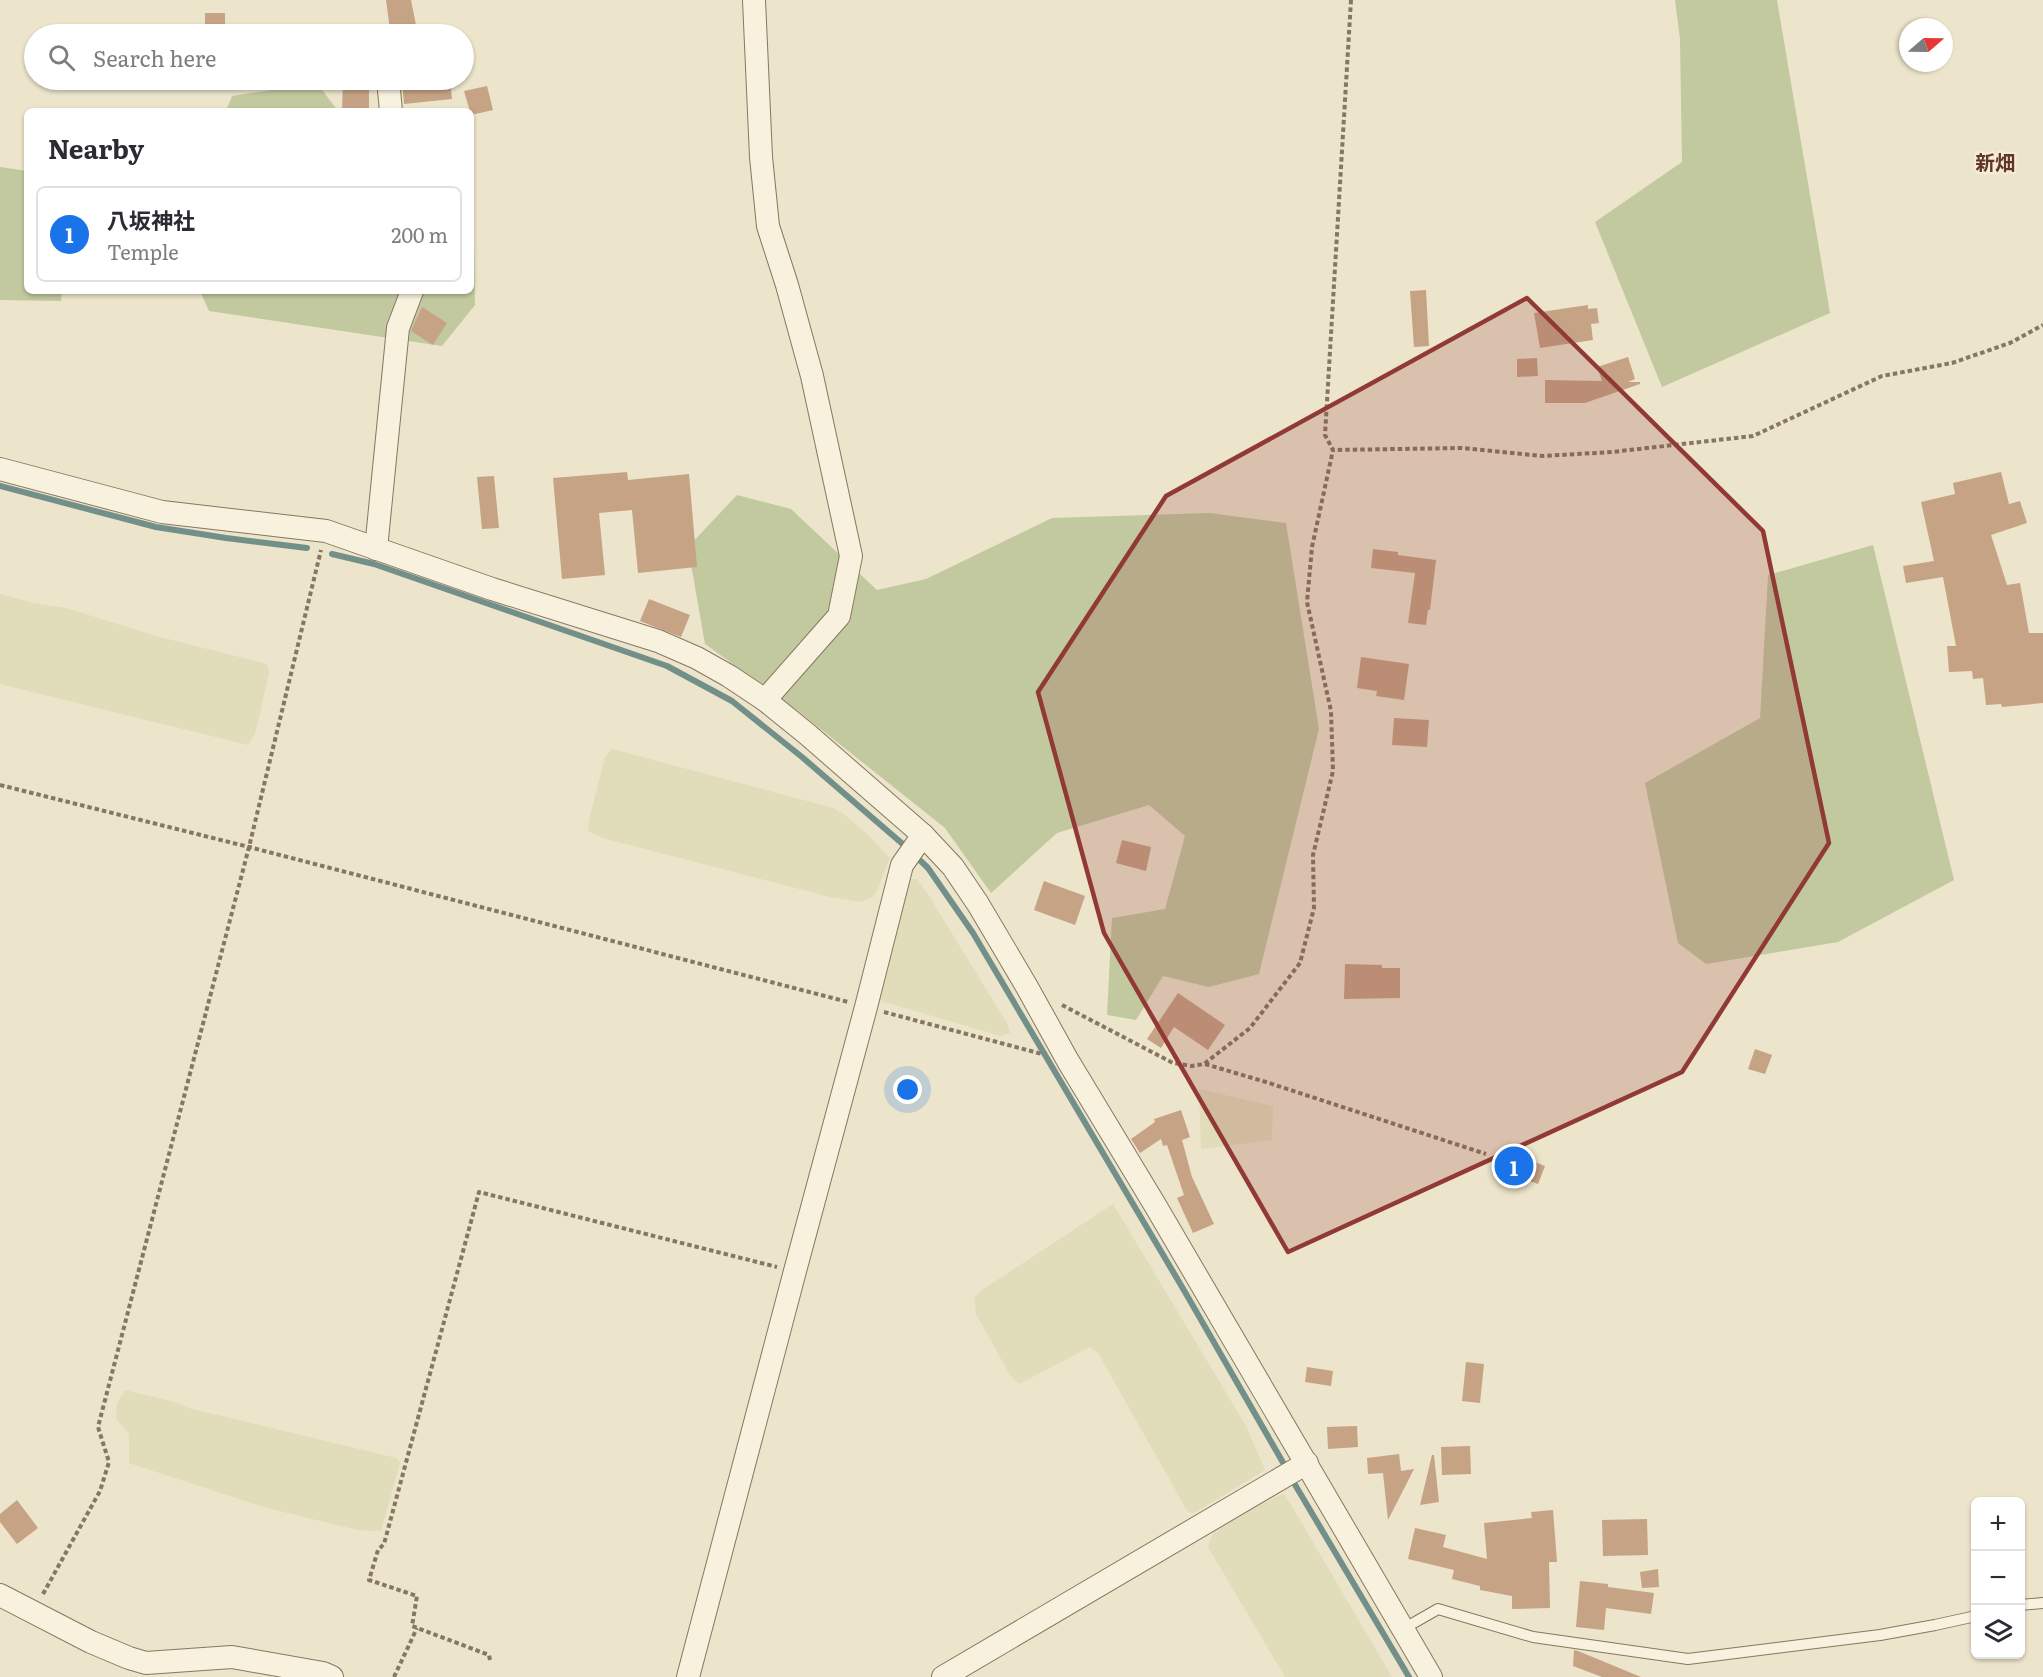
<!DOCTYPE html>
<html lang="en">
<head>
<meta charset="utf-8">
<style>
	:root { --surface:#fff; --page:#f7f7f7; --text:#2b2b33; --muted:#7c7c81; --line:#e1e1e2; --accent:#1a73e8 }
	body { margin:0; font-family:Literata,"Noto Sans JP",serif; background:var(--page); color:var(--text) }
	.controls { position:absolute; right:18px; bottom:18px; display:grid; overflow:hidden; border-radius:9px; box-shadow:0 2px 4px #0004 }
	.controls button { width:54px; height:54px; display:grid; place-items:center; padding:0; border:0; border-bottom:2px solid var(--line); background:var(--surface); color:var(--text); font:30px sans-serif }
	.compass { position:absolute; left:1899px; top:18px; width:54px; height:54px; border-radius:50%; background:var(--surface); box-shadow:0 2px 4px #0004; rotate:70deg }
	.you { position:absolute; left:908px; top:1090px; width:21px; height:21px; margin:-15px; border:4px solid #fff; border-radius:50%; background:#1a73e8; box-shadow:0 0 0 9px #1a73e833 }
	.badge { display:grid; place-items:center; width:39px; height:39px; border-radius:50%; background:var(--accent); color:#fff; font-size:20px; font-weight:700 }
	.pin { position:absolute; translate:-50% -50%; border:3px solid #fff; box-shadow:0 2px 6px #0006 }
	.list { margin:0; padding:0; list-style:none }
	h2 { display:flex; justify-content:space-between; align-items:center; height:78px; margin:0; padding:0 24px; font-size:26px }
	h2 small { font-size:20px; font-weight:400; color:var(--muted) }
	.list li { display:grid; grid-template-columns:39px 1fr auto; gap:18px; align-items:center; box-sizing:border-box; height:96px; margin:0 12px 12px; padding:0 12px; border:2px solid var(--line); border-radius:9px }
	.list b { display:block; font-size:22px; white-space:nowrap }
	.list p { margin:0; font-size:20px; white-space:nowrap; color:var(--muted) }
	.list em { font-size:20px; font-style:normal; color:var(--muted) }
	.icon { flex:none; width:33px; height:33px; fill:none; stroke:currentColor; stroke-width:2; stroke-linecap:round; stroke-linejoin:round }
	.map { position:relative; flex:none; width:2043px; height:1677px; overflow:hidden }
	.search { position:absolute; background:var(--surface); box-shadow:0 2px 4px #0004; left:24px; top:24px; width:450px; height:66px; display:flex; align-items:center; gap:15px; box-sizing:border-box; padding:0 21px; border-radius:33px; color:var(--muted); font-size:22px }
	.panel { position:absolute; background:var(--surface); box-shadow:0 2px 4px #0004; left:24px; top:108px; width:450px; height:186px; border-radius:9px }
	.map>svg:first-child { display:block }
</style>
</head>
<body>
<div class="map">
<svg width="2043" height="1677" viewBox="0 0 2043 1677">
	<rect width="100%" height="100%" fill="#ece4cb"/>
	<!-- farmland -->
	<g fill="#e1dcb9">
		<polygon points="0,594 34,603 66,608 156,636 267,664 269,673 255,734 248,745 0,684"/>
		<polygon points="612,749 833,808 845,815 864,831 890,858 877,890 872,897 861,902 830,897 603,838 588,831 589,820 605,757"/>
		<polygon points="908,879 917,879 929,896 1008,1025 1010,1033 1001,1036 884,1002 878,998"/>
		<polygon points="1199,1089 1273,1106 1272,1140 1201,1149"/>
		<polygon points="1113,1204 1246,1426 1265,1470 1194,1513 1188,1512 1098,1353 1090,1347 1019,1384 1010,1375 976,1314 974,1298 982,1290"/>
		<polygon points="125,1390 178,1403 188,1408 396,1458 400,1463 381,1531 358,1530 267,1508 129,1463 129,1434 116,1419 117,1404"/>
		<polygon points="1283,1494 1290,1503 1392,1677 1285,1677 1208,1547 1213,1533 1241,1513"/>
	</g>
	<!-- green -->
	<g fill="#c2c99f">
		<polygon points="1675,0 1777,0 1830,313 1662,387 1595,222 1682,162 1680,39"/>
		<polygon points="317,83 338,111 226,111 232,96"/>
		<polygon points="0,167 27,171 27,291 62,291 61,301 0,300"/>
		<polygon points="471,241 474,241 475,305 442,346 209,311 200,291 471,291"/>
		<polygon points="737,495 791,509 877,590 926,579 1052,518 1210,513 1286,523 1319,729 1259,974 1209,987 1163,976 1136,1020 1107,1015 1112,918 1165,909 1185,836 1149,805 1057,833 991,893 945,828 798,711 705,644 688,547"/>
		<polygon points="1873,545 1954,880 1838,942 1706,964 1678,943 1645,783 1760,718 1768,575"/>
	</g>
	<g fill="none" stroke-linecap="round" stroke-linejoin="round">
		<!-- stream -->
		<g stroke="#728f89" stroke-width="6">
			<polyline points="0,486 156,527 226,538 307,548"/>
			<polyline points="332,554 374,564 667,666 732,701 802,757 905,846 928,868 973,933 1185,1292 1285,1466"/>
			<polyline points="1294,1483 1409,1677"/>
		</g>
	</g>
	<!-- building -->
	<g fill="#c6a384">
		<polygon points="386,0 411,0 416,25 390,30"/>
		<rect x="205" y="13" width="20" height="21"/>
		<polygon points="343,80 369,80 369,111 342,111"/>
		<polygon points="422,80 450,80 452,99 404,104 402,81"/>
		<polygon points="487,86 493,110 471,115 464,91"/>
		<polygon points="1426,290 1429,346 1414,347 1410,291"/>
		<polygon points="1588,305 1588,309 1597,308 1599,323 1591,324 1593,340 1540,348 1534,313"/>
		<polygon points="422,307 447,323 433,345 411,331"/>
		<polygon points="1628,357 1635,379 1628,382 1640,382 1640,384 1585,403 1545,403 1545,380 1602,381 1597,367"/>
		<polygon points="1537,358 1538,376 1517,377 1517,359"/>
		<polygon points="627,472 628,480 689,474 697,567 638,573 632,510 599,513 605,575 562,579 553,478"/>
		<polygon points="2001,472 2009,504 2020,501 2027,523 1991,535 2007,585 2020,583 2029,633 2043,633 2043,703 2002,707 2001,704 1986,705 1983,678 1973,679 1972,671 1949,672 1947,646 1956,646 1943,577 1906,583 1903,566 1934,561 1921,502 1955,494 1953,483"/>
		<polygon points="494,476 499,528 482,529 477,477"/>
		<polygon points="1373,549 1398,552 1398,555 1436,560 1430,610 1428,610 1426,625 1408,623 1415,573 1371,568"/>
		<polygon points="649,599 690,615 681,637 640,621"/>
		<polygon points="1361,657 1409,664 1404,700 1376,696 1377,691 1357,688"/>
		<polygon points="1394,718 1429,720 1427,747 1392,745"/>
		<polygon points="1122,840 1151,847 1146,871 1116,863"/>
		<polygon points="1044,881 1085,896 1075,925 1034,910"/>
		<polygon points="1345,964 1382,965 1382,968 1400,968 1400,998 1344,999"/>
		<polygon points="1178,993 1225,1025 1208,1050 1174,1027 1161,1048 1147,1039"/>
		<polygon points="1755,1049 1772,1055 1765,1074 1748,1069"/>
		<polygon points="1181,1110 1190,1137 1182,1140 1192,1177 1214,1224 1193,1233 1177,1198 1184,1195 1167,1145 1163,1146 1161,1139 1140,1153 1131,1139 1155,1122 1154,1119"/>
		<polygon points="1508,1148 1530,1156 1529,1160 1545,1166 1538,1184 1522,1178 1520,1185 1497,1177"/>
		<polygon points="1466,1362 1484,1364 1480,1403 1462,1401"/>
		<polygon points="1307,1367 1333,1371 1331,1386 1305,1382"/>
		<polygon points="1357,1426 1358,1447 1328,1449 1327,1427"/>
		<polygon points="1470,1446 1471,1474 1442,1475 1441,1447"/>
		<polygon points="1399,1454 1401,1471 1414,1469 1388,1520 1383,1473 1368,1474 1367,1458"/>
		<polygon points="1432,1455 1434,1455 1439,1502 1420,1505"/>
		<polygon points="17,1500 38,1528 17,1544 0,1522 0,1514"/>
		<polygon points="1553,1510 1557,1562 1549,1562 1550,1608 1512,1609 1512,1596 1480,1590 1480,1586 1452,1579 1454,1570 1408,1559 1415,1528 1446,1535 1443,1547 1487,1559 1484,1523 1532,1518 1531,1512"/>
		<polygon points="1647,1519 1648,1555 1603,1556 1602,1520"/>
		<polygon points="1658,1569 1659,1587 1642,1588 1640,1572"/>
		<polygon points="1580,1581 1608,1584 1608,1587 1654,1593 1651,1614 1606,1608 1604,1630 1576,1627"/>
		<polygon points="1574,1650 1578,1651 1641,1677 1602,1677 1573,1666"/>
	</g>
	<g fill="none" stroke-linecap="round" stroke-linejoin="round">
		<!-- lane casing -->
		<g stroke="#877760" stroke-width="12">
			<g id="lane">
				<polyline points="2020,1605 2043,1603"/>
				<polyline points="1403,1629 1438,1609 1533,1637 1688,1659 1880,1635 1935,1625 1976,1616"/>
			</g>
		</g>
		<!-- street casing -->
		<g stroke="#877760" stroke-width="24">
			<g id="street">
				<polyline points="754,0 761,157 768,226 787,285 812,376 851,556 839,616 765,700"/>
				<polyline points="388,80 391,111"/>
				<polyline points="0,469 162,512 326,531 492,589 658,641 697,658 729,676 765,700 807,734 923,835 953,867 978,904 1027,987 1068,1061 1155,1205 1431,1677"/>
				<polyline points="376,549 398,328 412,291"/>
				<polyline points="0,1595 91,1642 129,1658 146,1663 232,1657 323,1673 332,1677"/>
				<polyline points="688,1677 795,1271 866,1007 902,865 923,835"/>
				<polyline points="943,1677 1307,1463"/>
			</g>
		</g>
		<!-- path -->
		<g stroke="#877760" stroke-width="4" stroke-dasharray="4.5 3" stroke-linecap="butt">
			<polyline points="1351,0 1325,435 1333,450 1462,448 1543,456 1612,452 1753,436 1882,376 1952,363 2010,343 2043,325"/>
			<polyline points="0,785 249,847 848,1002"/>
			<polyline points="1062,1005 1173,1063 1192,1066 1204,1064 1250,1028 1300,963 1314,908 1313,855 1333,771 1331,711 1307,602 1312,547 1333,450"/>
			<polyline points="884,1012 1042,1054"/>
			<polyline points="1205,1064 1266,1082 1486,1154"/>
			<polyline points="43,1594 100,1491 109,1462 98,1427 249,847 321,550"/>
			<polyline points="490,1660 489,1655 412,1626 417,1596 369,1580 378,1550 384,1544 479,1192 777,1267"/>
			<polyline points="394,1677 417,1628"/>
		</g>
		<!-- lane -->
		<use href="#lane" stroke="#f7f1de" stroke-width="10"/>
		<!-- street -->
		<use href="#street" stroke="#f7f1de" stroke-width="22"/>
	</g>
	<!-- marked area -->
	<path fill="#913935" fill-opacity="0.2" stroke="#913935" stroke-width="4.5" stroke-linejoin="round" d="M1527,298l236,233 66,312 -147,229 -394,180 -184,-319 -66,-241 128,-196z"/>
	<g text-anchor="middle" stroke-width="4.5" stroke-linejoin="round" paint-order="stroke">
		<!-- neighbourhood labels -->
		<g font-size="20" font-weight="bold" fill="#623525" stroke="#f4edda">
			<text x="1995" y="170">新畑</text>
		</g>
	</g>
</svg>
<div class="controls">
<button>+</button>
<button>−</button>
<button><svg class="icon" aria-label="layers" viewBox="0 0 24 24"><path d="M12 4l9 5-9 5-9-5zM3 14l9 5 9-5"/></svg></button>
</div>
<svg class="compass" viewBox="-18 -18 36 36"><path d="M0-13l5 13h-10z" fill="#e53935"/><path d="M0 13l5-13h-10z" fill="#7c7c81"/></svg>
<div class="you"></div>
<div class="pin badge" style="left:1514px;top:1166px">1</div>
<div class="search"><svg class="icon" aria-label="search" viewBox="0 0 24 24"><circle cx="10" cy="10" r="6"/><path d="M15 15l6 6"/></svg>Search here</div>
<section class="panel">
<h2>Nearby<small></small></h2>
<ul class="list">
<li><span class="badge">1</span><div><b>八坂神社</b><p>Temple</p></div><em>200 m</em></li>
</ul>
</section>
</div>
</body>
</html>
